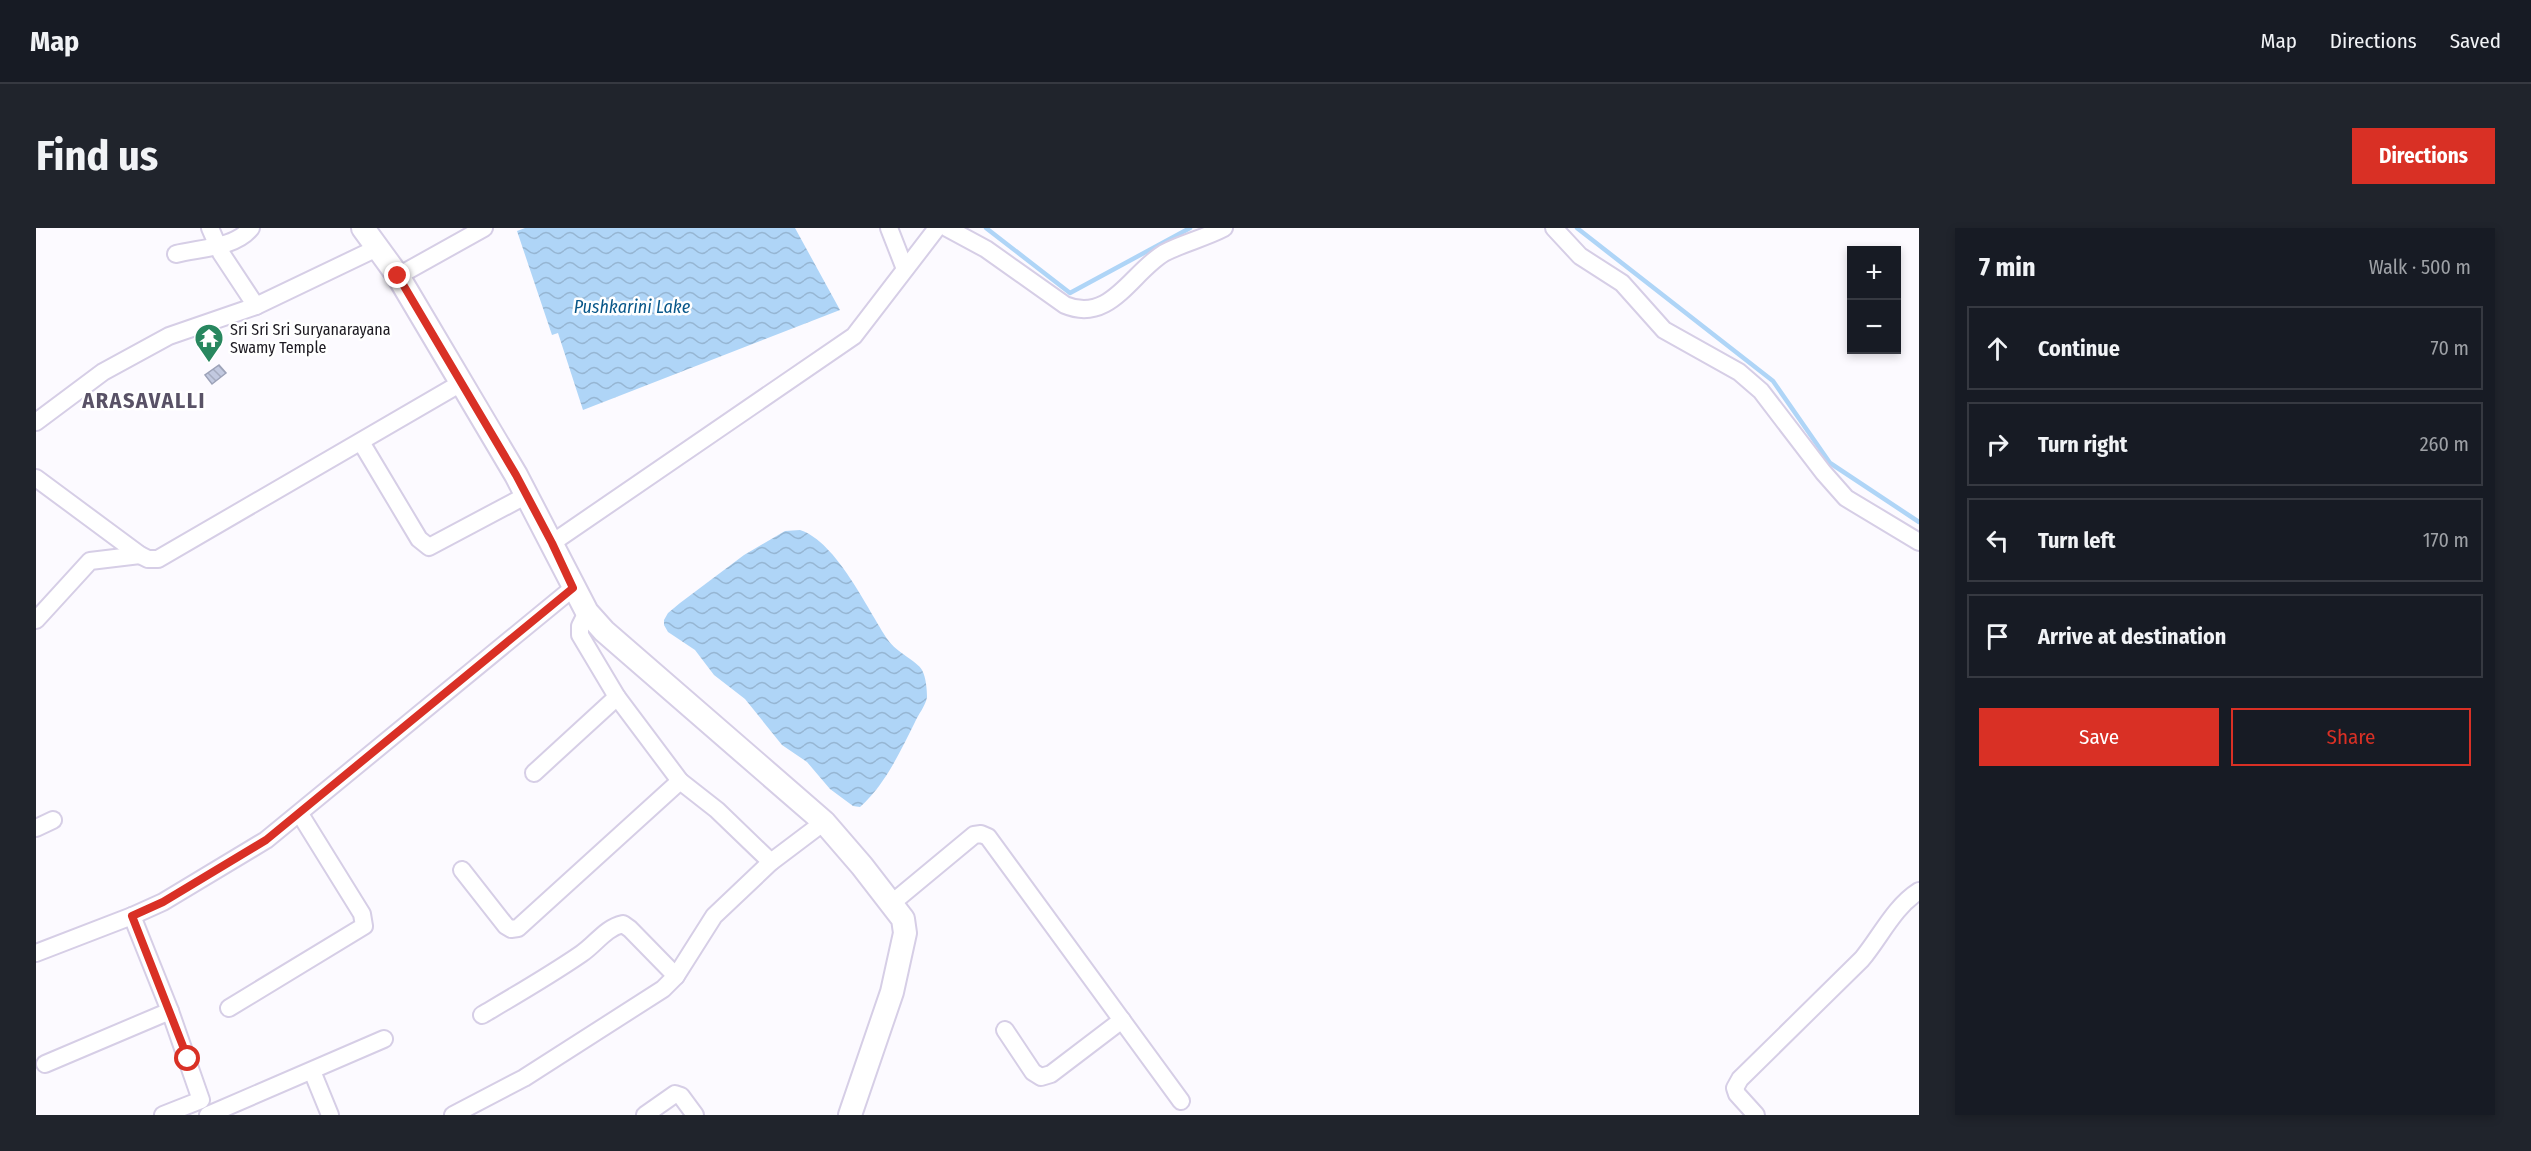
<!DOCTYPE html>
<html lang="en">
<head>
<meta charset="utf-8">
<style>
	:root { --surface:#171b24; --page:#20242c; --text:#f1f3f6; --muted:#9ea1a6; --line:#363941; --accent:#d93025 }
	body { margin:0; font-family:"Fira Sans Condensed",sans-serif; background:var(--page); color:var(--text) }
	.controls { position:absolute; right:18px; top:18px; display:grid; overflow:hidden; border-radius:0px; box-shadow:0 3px 9px #0003 }
	.controls button { width:54px; height:54px; display:grid; place-items:center; padding:0; border:0; border-bottom:2px solid var(--line); background:var(--surface); color:var(--text); font:30px sans-serif }
	.stop { position:absolute; width:18px; height:18px; margin:-14px; border:4px solid #d93025; border-radius:50%; background:#fff }
	.stop.end { background:#d93025; border-color:#fff; box-shadow:0 2px 6px #0008 }
	.list { margin:0; padding:0; list-style:none }
	h2 { display:flex; justify-content:space-between; align-items:center; height:78px; margin:0; padding:0 24px; font-size:26px }
	h2 small { font-size:20px; font-weight:400; color:var(--muted) }
	.list li { display:grid; grid-template-columns:39px 1fr auto; gap:18px; align-items:center; box-sizing:border-box; height:84px; margin:0 12px 12px; padding:0 12px; border:2px solid var(--line); border-radius:0px }
	.list b { display:block; font-size:22px; white-space:nowrap }
	.list em { font-size:20px; font-style:normal; color:var(--muted) }
	.actions { display:flex; gap:12px; padding:18px 24px }
	.actions a { flex:1; padding:14px 0; border:2px solid var(--accent); border-radius:0px; text-align:center; font-size:21px; color:var(--accent) }
	.actions .main { background:var(--accent); color:#fff }
	.icon { flex:none; width:33px; height:33px; fill:none; stroke:currentColor; stroke-width:2; stroke-linecap:round; stroke-linejoin:round }
	.map { position:relative; flex:none; width:1883px; height:887px; overflow:hidden; border-radius:0px }
	header { display:flex; align-items:center; gap:36px; box-sizing:border-box; height:84px; padding:0 30px; background:var(--surface); border-bottom:2px solid var(--line) }
	header strong { font-size:28px }
	nav { display:flex; gap:33px; margin-inline-start:auto; font-size:21px }
	.intro { display:flex; align-items:center; justify-content:space-between; box-sizing:border-box; height:144px; padding:0 36px }
	h1 { margin:0; font-size:42px }
	.button { padding:15px 27px; border-radius:0px; background:var(--accent); color:#fff; font-size:21px; font-weight:700 }
	main { display:flex; gap:36px; padding:0 36px }
	aside { flex:1; background:var(--surface); border-radius:0px; box-shadow:0 3px 9px #0003 }
	.map>svg:first-child { display:block }
</style>
</head>
<body>
<header>
<strong>Map</strong>
<nav><a>Map</a><a>Directions</a><a>Saved</a></nav>
</header>
<div class="intro"><h1>Find us</h1><a class="button">Directions</a></div>
<main>
<div class="map">
<svg width="1883" height="887" viewBox="0 0 1883 887">
	<defs>
		<pattern id="water-waves" width="16" height="10" patternUnits="userSpaceOnUse" patternTransform="scale(1.5)"><rect width="16" height="10" fill="#afd5f7"/><path d="M0 5q4-4 8 0t8 0" fill="none" stroke="#96b6d3"/></pattern>
		<pattern id="building-back-hatch" width="6" height="6" patternUnits="userSpaceOnUse" patternTransform="scale(1.5)"><rect width="6" height="6" fill="#c2c9e0"/><path d="M-1 5l2 2M0 0l6 6M5-1l2 2" fill="none" stroke="#a6acc0"/></pattern>
	</defs>
	<rect width="100%" height="100%" fill="#fcfaff"/>
	<!-- water -->
	<g fill="url(#water-waves)">
		<polygon points="489,0 759,0 804,82 547,182 522,105 516,107 481,3"/>
		<path d="M764,302c37,12 67,79 88,110 8,12 29,21 34,30 4,7 5,20 5,27 -1,8 -9,18 -12,25 -15,30 -30,63 -55,85l-7,-1 -23,-17 -23,-27 -25,-17 -37,-46 -31,-24 -19,-25 -27,-18 -4,-7v-5l4,-7 12,-10 64,-48 41,-24z"/>
	</g>
	<g fill="none" stroke-linecap="round" stroke-linejoin="round">
		<!-- stream -->
		<g stroke="#afd5f7" stroke-width="4.5">
			<polyline points="950,0 1034,65 1154,0"/>
			<polyline points="1541,0 1737,153 1794,235 1883,294"/>
		</g>
	</g>
	<!-- building -->
	<polygon fill="url(#building-back-hatch)" stroke="#9ca2b8" stroke-width="1.5" points="183,137 190,145 176,156 169,147"/>
	<g fill="none" stroke-linecap="round" stroke-linejoin="round">
		<!-- street casing -->
		<g stroke="#d6cee6" stroke-width="20">
			<g id="street">
				<polyline points="174,0 185,25 220,78"/>
				<polyline points="853,0 869,41"/>
				<path d="M911,0l39,21 79,56c45,19 66,-32 99,-52 19,-10 41,-15 60,-25"/>
				<polyline points="1518,0 1544,28 1586,55 1628,102 1703,144 1725,163 1787,244 1810,270 1883,314"/>
				<path d="M140,26c24,-6 59,-6 75,-26"/>
				<polyline points="362,48 448,0"/>
				<polyline points="0,194 67,144 133,108 220,78 341,20"/>
				<polyline points="325,214 383,311 393,319 491,267"/>
				<polyline points="0,250 104,327 112,331 122,331 425,155"/>
				<polyline points="516,315 818,108 901,0"/>
				<polyline points="0,392 54,333 104,327"/>
				<polyline points="581,469 644,553 681,582 735,634"/>
				<polyline points="498,545 581,469 544,407 544,398 551,384"/>
				<polyline points="0,600 17,592"/>
				<polyline points="426,642 470,698 475,701 482,700 644,553"/>
				<polyline points="856,675 938,607 945,606 952,609 1145,873"/>
				<polyline points="96,688 134,783 165,872 127,887"/>
				<polyline points="0,725 96,688 127,674 230,612 537,360"/>
				<polyline points="193,780 328,698 326,686 264,586"/>
				<path d="M446,787c34,-20 67,-39 99,-61 15,-10 24,-26 42,-30l7,5 46,47"/>
				<polyline points="969,802 997,844 1005,849 1015,846 1086,792"/>
				<polyline points="9,836 134,783"/>
				<polyline points="276,843 294,887"/>
				<polyline points="172,887 348,811"/>
				<polyline points="417,887 488,850 627,761 640,748 678,688 735,634 788,594"/>
				<polyline points="609,887 639,866 645,868 659,887"/>
				<path d="M1720,887l-19,-21 -2,-6 5,-9 122,-120c19,-23 32,-52 57,-68"/>
			</g>
		</g>
		<!-- secondary casing -->
		<g stroke="#d6cee6" stroke-width="26">
			<polyline id="secondary" points="327,0 362,48 480,247 551,384 568,403 788,594 826,638 867,691 869,705 856,764 814,887"/>
		</g>
		<!-- street -->
		<use href="#street" stroke="#fff" stroke-width="16"/>
		<!-- secondary -->
		<use href="#secondary" stroke="#fff" stroke-width="22"/>
	</g>
	<g fill="none" stroke-linecap="round" stroke-linejoin="round">
		<!-- route -->
		<polyline stroke="#d93025" stroke-width="8" points="152,831 96,688 127,674 230,612 537,360 516,315 480,247 362,48"/>
	</g>
	<!-- icons -->
	<defs>
		<g id="temple-pin" transform="scale(1.5)"><path d="M0 17L-7.5 6A9.5 9.5 0 1 1 7.5 6Z" fill="#28875f" stroke="#fff"/><path d="M0-6L5-2H3V0L6.5 2.5H4V6H1.5V3h-3V6H-4V2.5H-6.5L-3 0V-2H-5Z" fill="#fff"/></g>
	</defs>
	<g fill-rule="evenodd">
		<use href="#temple-pin" x="173" y="110"/>
	</g>
	<g text-anchor="middle" stroke-width="5" stroke-linejoin="round" paint-order="stroke">
		<!-- poi labels -->
		<g font-size="16" fill="#1d1a22" stroke="#fff" text-anchor="start">
			<text x="194" y="107">Sri Sri Sri Suryanarayana<tspan x="194" dy="18">Swamy Temple</tspan></text>
		</g>
		<!-- water labels -->
		<g font-size="18" font-style="italic" fill="#085789" stroke="#fff">
			<text x="596" y="85">Pushkarini Lake</text>
		</g>
		<!-- district labels -->
		<g font-size="22" font-weight="bold" letter-spacing="1.5" fill="#595266" stroke="#fff">
			<text x="108" y="180">ARASAVALLI</text>
		</g>
	</g>
</svg>
<div class="controls">
<button>+</button>
<button>−</button>
</div>
<div class="stop" style="left:152px;top:831px"></div>
<div class="stop end" style="left:362px;top:48px"></div>
</div>
<aside>
<h2>7 min<small>Walk · 500 m</small></h2>
<ul class="list">
<li><svg class="icon" aria-label="ahead" viewBox="0 0 24 24"><path d="M12 20V5M6 11l6-6 6 6"/></svg><div><b>Continue</b></div><em>70 m</em></li>
<li><svg class="icon" aria-label="right" viewBox="0 0 24 24"><path d="M7 20v-9h11M14 6l5 5-5 5"/></svg><div><b>Turn right</b></div><em>260 m</em></li>
<li><svg class="icon" aria-label="left" viewBox="0 0 24 24"><path d="M17 20v-9H6M10 6l-5 5 5 5"/></svg><div><b>Turn left</b></div><em>170 m</em></li>
<li><svg class="icon" aria-label="arrive" viewBox="0 0 24 24"><path d="M6 21V4h12l-3 4 3 4H6"/></svg><div><b>Arrive at destination</b></div></li>
</ul>
<div class="actions"><a class="main">Save</a><a>Share</a></div>
</aside>
</main>
</body>
</html>
